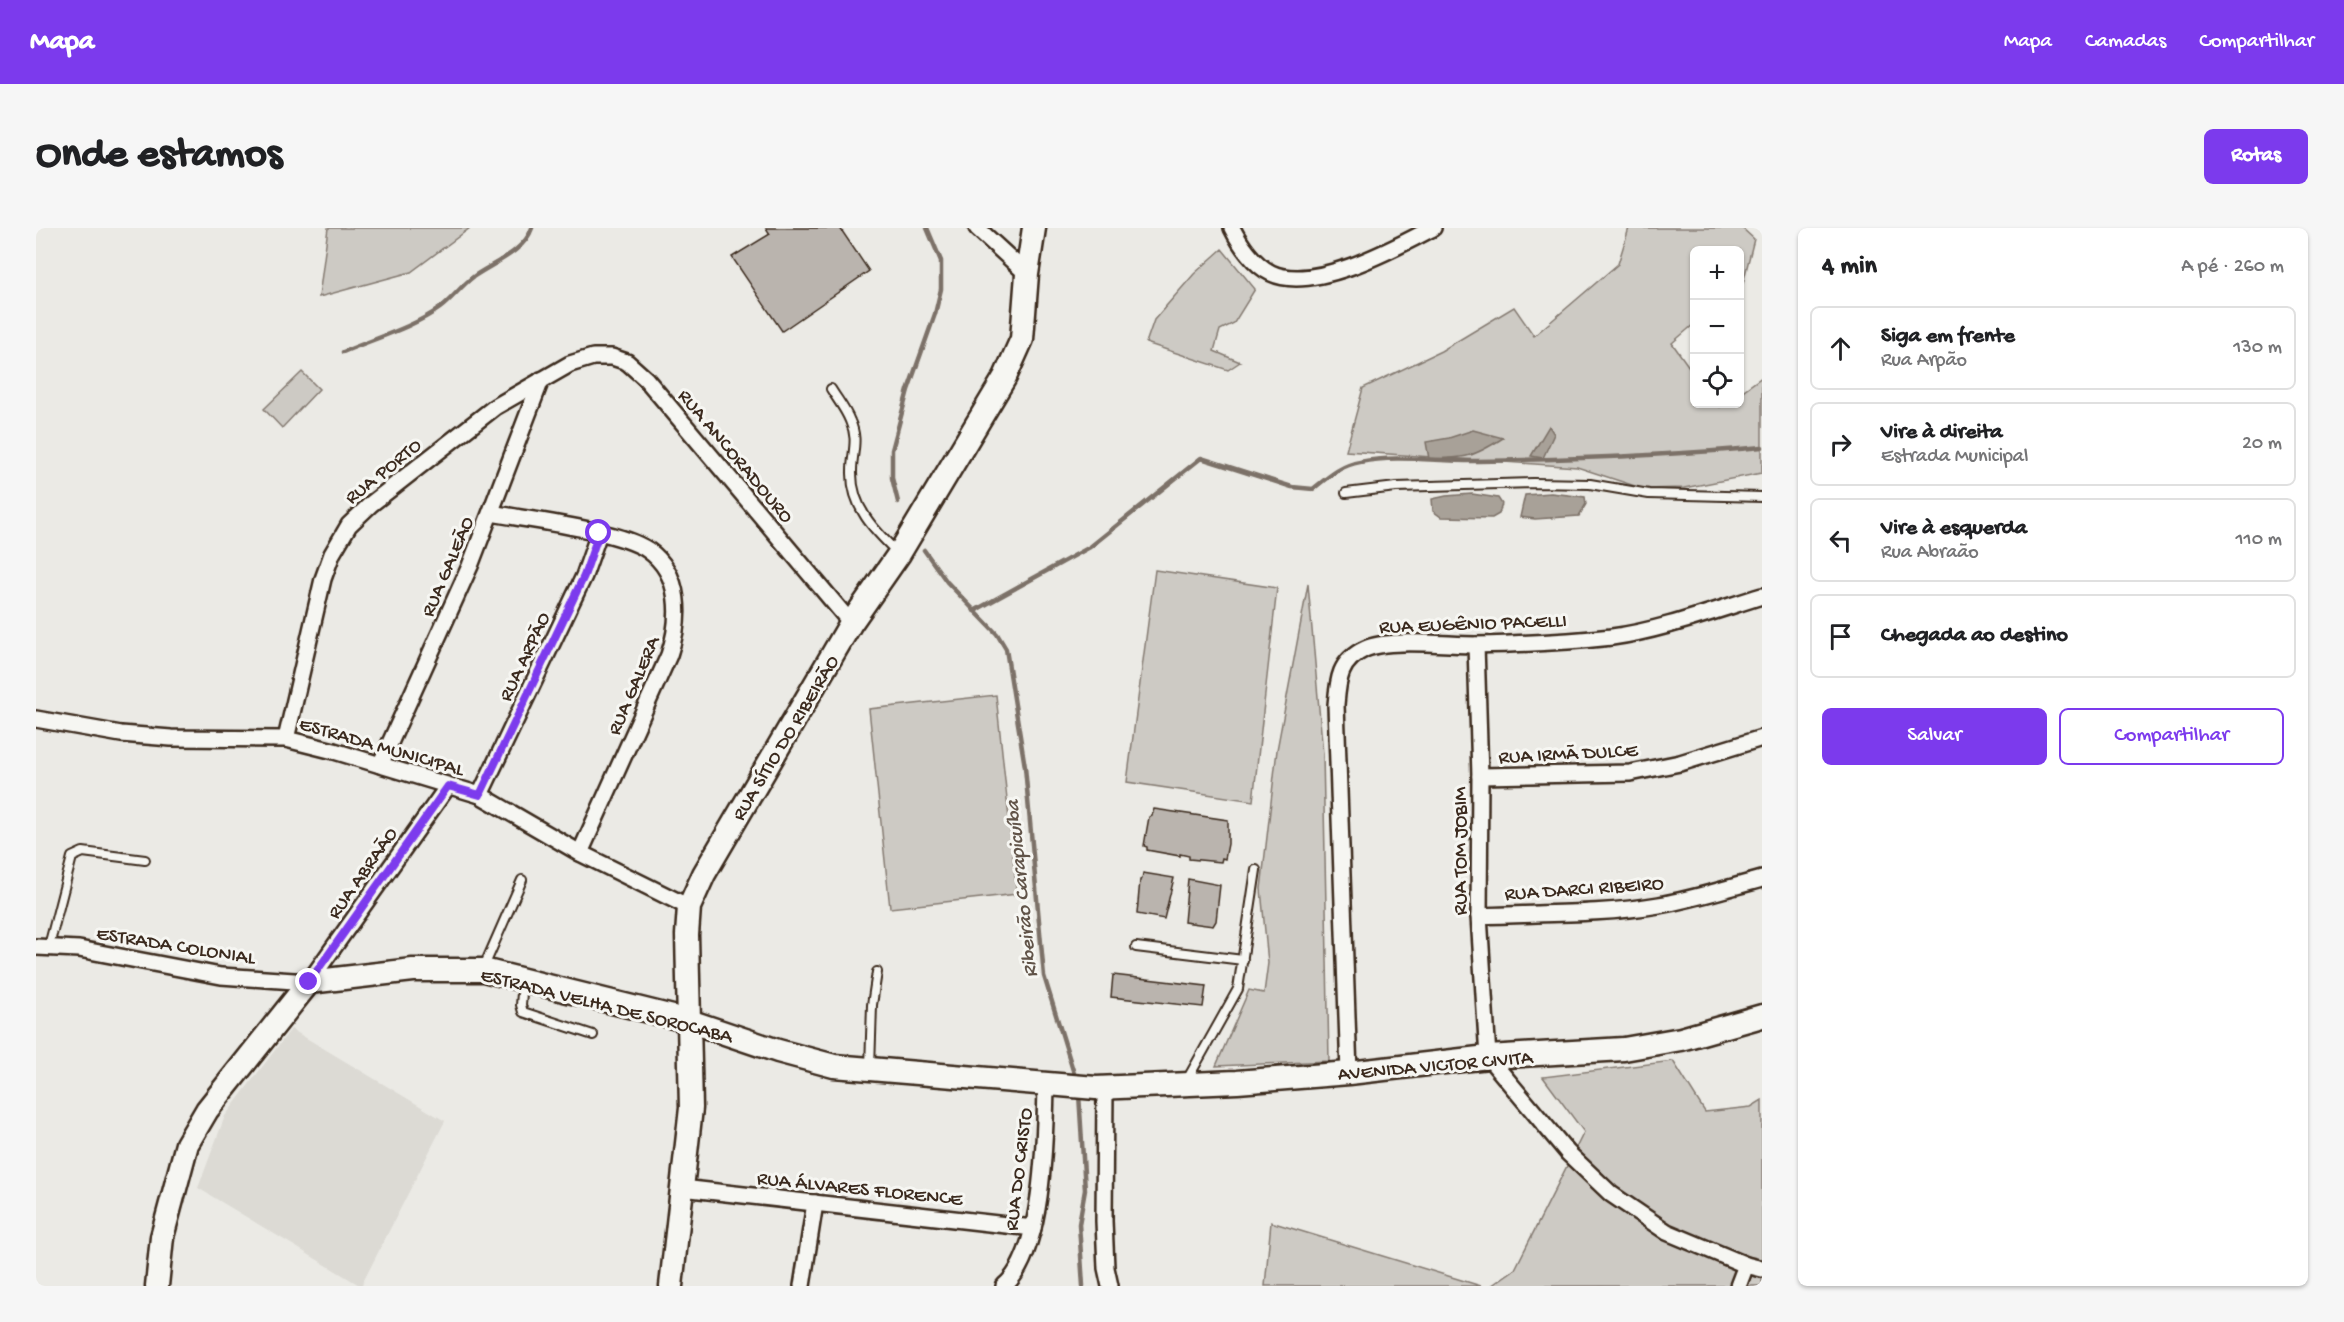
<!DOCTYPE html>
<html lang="pt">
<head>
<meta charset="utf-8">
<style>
	:root { --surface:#fff; --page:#f6f6f6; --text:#202124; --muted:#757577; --line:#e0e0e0; --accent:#7c3aed }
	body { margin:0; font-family:"Gochi Hand",sans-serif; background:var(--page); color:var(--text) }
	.controls { position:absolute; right:18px; top:18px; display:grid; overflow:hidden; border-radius:9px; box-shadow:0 2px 4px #0004 }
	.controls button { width:54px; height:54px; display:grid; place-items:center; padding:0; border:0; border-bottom:2px solid var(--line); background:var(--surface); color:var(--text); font:30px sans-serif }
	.stop { position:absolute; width:18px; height:18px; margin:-14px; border:4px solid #7c3aed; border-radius:50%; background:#fff }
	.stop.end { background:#7c3aed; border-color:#fff; box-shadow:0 2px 6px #0008 }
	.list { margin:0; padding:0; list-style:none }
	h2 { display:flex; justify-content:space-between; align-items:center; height:78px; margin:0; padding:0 24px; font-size:26px }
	h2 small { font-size:20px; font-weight:400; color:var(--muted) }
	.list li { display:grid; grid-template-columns:39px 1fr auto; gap:18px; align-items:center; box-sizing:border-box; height:84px; margin:0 12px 12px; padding:0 12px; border:2px solid var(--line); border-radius:9px }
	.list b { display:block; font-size:22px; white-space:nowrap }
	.list p { margin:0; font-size:20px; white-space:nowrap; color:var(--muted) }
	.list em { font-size:20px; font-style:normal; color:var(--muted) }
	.actions { display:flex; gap:12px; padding:18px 24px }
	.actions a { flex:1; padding:14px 0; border:2px solid var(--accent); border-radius:9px; text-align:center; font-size:21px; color:var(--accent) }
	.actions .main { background:var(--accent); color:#fff }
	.icon { flex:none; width:33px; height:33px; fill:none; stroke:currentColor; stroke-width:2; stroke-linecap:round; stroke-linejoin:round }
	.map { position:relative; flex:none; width:1726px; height:1058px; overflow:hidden; border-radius:9px }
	header { display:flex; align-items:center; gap:36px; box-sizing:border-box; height:84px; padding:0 30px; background:var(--accent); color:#fff }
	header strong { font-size:28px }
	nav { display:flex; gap:33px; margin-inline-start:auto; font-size:21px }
	.intro { display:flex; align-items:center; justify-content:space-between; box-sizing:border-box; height:144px; padding:0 36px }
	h1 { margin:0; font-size:42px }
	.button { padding:15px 27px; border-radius:9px; background:var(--accent); color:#fff; font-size:21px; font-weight:700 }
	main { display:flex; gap:36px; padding:0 36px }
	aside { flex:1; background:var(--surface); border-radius:9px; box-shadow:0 2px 4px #0004 }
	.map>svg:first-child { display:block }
</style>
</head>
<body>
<header>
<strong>Mapa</strong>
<nav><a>Mapa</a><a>Camadas</a><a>Compartilhar</a></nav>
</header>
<div class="intro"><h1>Onde estamos</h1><a class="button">Rotas</a></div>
<main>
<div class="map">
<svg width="1726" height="1058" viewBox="0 0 1726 1058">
	<rect width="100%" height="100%" fill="#ebeae5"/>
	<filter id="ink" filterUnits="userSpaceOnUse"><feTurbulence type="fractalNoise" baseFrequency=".0167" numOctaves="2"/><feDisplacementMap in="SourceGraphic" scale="12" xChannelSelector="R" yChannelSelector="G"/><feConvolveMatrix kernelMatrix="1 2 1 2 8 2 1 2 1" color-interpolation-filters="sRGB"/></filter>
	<g filter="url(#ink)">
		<!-- built -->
		<polygon fill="#dcdad4" points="255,801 409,893 325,1058 162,960 189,888"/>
		<!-- green -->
		<g fill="#cdcac4" stroke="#847a71" stroke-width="1.5">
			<polygon points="292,0 434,0 375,44 283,69"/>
			<polygon points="1593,0 1706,0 1718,11 1707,55 1704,57 1704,22 1658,22 1658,96 1636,115 1658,146 1658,176 1681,176 1684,179 1689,176 1704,176 1704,165 1726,149 1726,245 1648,260 1608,261 1541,239 1310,223 1327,160 1405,123 1478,79 1498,108 1582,36"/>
			<polygon points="1186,21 1219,61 1198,95 1184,102 1178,123 1204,134 1192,142 1110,115 1118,92 1158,46"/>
			<polygon points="266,144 283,161 246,200 228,181"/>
			<polygon points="1119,342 1241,360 1217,573 1091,554"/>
			<polygon points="1272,356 1287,526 1293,833 1180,838 1213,762 1228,765 1232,735 1225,661 1241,522"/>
			<polygon points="960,467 981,666 854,680 833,481"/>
			<polygon points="1637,833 1669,884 1715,879 1726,872 1726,1058 1455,1058 1479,1041 1548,904 1507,849"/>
			<polygon points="1235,994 1445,1058 1229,1058"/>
		</g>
		<!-- water -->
		<g fill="#a8a198" stroke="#7c7167" stroke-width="1.5">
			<polygon points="1513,198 1518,206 1507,230 1495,228"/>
			<path d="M1437,202l30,8c-31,20 -37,20 -74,21l-3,-17 23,-4z"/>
			<polygon points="1515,265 1549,269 1550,276 1543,288 1499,291 1484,289 1489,267"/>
			<polygon points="1436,266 1462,270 1466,276 1463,286 1456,290 1405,289 1397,283 1396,271 1410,268"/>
		</g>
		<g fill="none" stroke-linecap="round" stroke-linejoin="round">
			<!-- stream -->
			<g stroke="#7c7167" stroke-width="4.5">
				<path d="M307,124c30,-13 71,-25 97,-44 12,-9 21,-22 33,-31 20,-14 51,-25 59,-49"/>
				<polyline points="862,274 856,250 856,222 872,162 899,86 905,61 905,33 891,0"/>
				<polyline points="888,322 911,354 961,406 970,421 989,539 1008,748 1040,852"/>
				<path d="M938,383l116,-64 111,-89 91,29 21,2c15,-12 28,-24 47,-27 38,-8 79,0 118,-1 95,-2 190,-5 284,-14"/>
				<polyline points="1043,866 1049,962 1043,996 1047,1058"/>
			</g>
		</g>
		<!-- building -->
		<g fill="#bab4ae" stroke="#3b2a1e" stroke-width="1.5">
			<polygon points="730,0 804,0 833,43 746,103 696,29 734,6"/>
			<polygon points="1118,581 1192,592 1192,616 1189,631 1186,630 1185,634 1153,631 1153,628 1144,626 1144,628 1111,622 1111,619 1108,618 1110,606 1113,589 1116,587"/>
			<polygon points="1107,645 1138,650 1128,691 1101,686 1104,652 1106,651"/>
			<polygon points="1152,651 1184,657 1180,693 1177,698 1148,694"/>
			<polygon points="1077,747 1170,758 1167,779 1075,769"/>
		</g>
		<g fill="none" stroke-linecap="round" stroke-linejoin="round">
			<!-- service casing -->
			<g stroke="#3b2a1e" stroke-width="12">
				<g id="service">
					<path d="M795,161c6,10 15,21 19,32 9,19 2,31 2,50 -1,36 22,59 46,82"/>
					<polyline points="1310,265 1360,259 1497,255 1554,256 1613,266 1726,269"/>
					<polyline points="13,718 36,629 47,624 109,632"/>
					<polyline points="1100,719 1207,732"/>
					<polyline points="447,741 486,652"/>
					<polyline points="487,753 485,777 487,784 557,807"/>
					<polyline points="834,840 836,777 841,744"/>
					<polyline points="1151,852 1202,761 1220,642"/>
				</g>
			</g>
			<!-- minor casing -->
			<g stroke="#3b2a1e" stroke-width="20">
				<g id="minor">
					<polyline points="941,0 991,46"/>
					<path d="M1196,0c8,16 22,37 39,45 42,20 124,-25 162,-45"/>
					<path d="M455,285c38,7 128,17 157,37 34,24 33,69 21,105l-89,198"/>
					<polyline points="1440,417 1444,548 1443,688 1452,829 1532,925 1575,966 1631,1004 1710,1037 1726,1041"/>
					<polyline points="0,491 85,506 135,510 250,511 298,523 444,567 544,625 653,679"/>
					<polyline points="250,511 287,351 296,326 313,297 335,276 459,179 534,136 557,129 576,129 591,134 610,151 815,395"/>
					<polyline points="344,537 434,338 505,152"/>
					<polyline points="1444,548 1594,545 1644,535 1726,510"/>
					<polyline points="444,567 548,348 563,305"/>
					<path d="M1443,688c59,-3 121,-1 180,-11 35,-6 69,-17 103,-26"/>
					<polyline points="0,719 43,721 185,748 273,754 412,558"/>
					<path d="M1313,845l-13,-368c2,-25 3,-44 29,-56 23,-11 82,-4 110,-4 45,-1 92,-3 137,-8 47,-6 104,-27 150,-41"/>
					<polyline points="1069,860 1068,993 1070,1040 1074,1058"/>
					<polyline points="646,960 997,1000"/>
					<polyline points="766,1058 779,975"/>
					<path d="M968,1058c40,-33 41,-151 42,-201"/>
					<polyline points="1702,1058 1710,1037"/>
				</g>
			</g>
			<!-- secondary casing -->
			<g stroke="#3b2a1e" stroke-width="27">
				<g id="secondary">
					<polyline points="121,1058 126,1009 151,916 171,882 273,754 377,742 447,742 653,793 742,823 798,838 1060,860 1201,854 1313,845 1452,829 1588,821 1645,811 1726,788"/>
					<polyline points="635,1058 655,880 651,707 653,679 668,646 815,395 863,326 969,149 986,111 991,46 998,0"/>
				</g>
			</g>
			<!-- service -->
			<use href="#service" stroke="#f6f6f2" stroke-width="8"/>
			<!-- minor -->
			<use href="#minor" stroke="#f6f6f2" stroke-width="15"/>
			<!-- secondary -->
			<use href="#secondary" stroke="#f6f6f2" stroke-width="22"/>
		</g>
	</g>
	<g fill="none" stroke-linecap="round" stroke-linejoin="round" filter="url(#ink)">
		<!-- route -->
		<polyline stroke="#7c3aed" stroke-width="8" points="273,754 412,558 444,567 548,348 563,305"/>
	</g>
	<g text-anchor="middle" stroke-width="6" stroke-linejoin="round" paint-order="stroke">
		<!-- street labels -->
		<g font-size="20" fill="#3b2a1e" stroke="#f6f6f2">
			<text transform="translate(701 227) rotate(50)" y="7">RUA ANCORADOURO</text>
			<text transform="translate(346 242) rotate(-39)" y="7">RUA PORTO</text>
			<text transform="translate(410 338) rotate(-67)" y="7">RUA GALEÃO</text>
			<text transform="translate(1437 394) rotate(-2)" y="7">RUA EUGÊNIO PACELLI</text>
			<text transform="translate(487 428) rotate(-65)" y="7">RUA ARPÃO</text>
			<text transform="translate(596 457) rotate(-67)" y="7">RUA GALERA</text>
			<text transform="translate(748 509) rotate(-59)" y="7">RUA SÍTIO DO RIBEIRÃO</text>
			<text transform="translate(346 517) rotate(16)" y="7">ESTRADA MUNICIPAL</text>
			<text transform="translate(1532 524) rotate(-3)" y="7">RUA IRMÃ DULCE</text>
			<text transform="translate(1423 623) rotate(-90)" y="7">RUA TOM JOBIM</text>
			<text transform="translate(325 644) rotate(-55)" y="7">RUA ABRAÃO</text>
			<text transform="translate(1548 659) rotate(-4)" y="7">RUA DARCI RIBEIRO</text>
			<text transform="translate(140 716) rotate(9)" y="7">ESTRADA COLONIAL</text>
			<text transform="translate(571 776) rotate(14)" y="7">ESTRADA VELHA DE SOROCABA</text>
			<text transform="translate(1399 836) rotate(-5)" y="7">AVENIDA VICTOR CIVITA</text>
			<text transform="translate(981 941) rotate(-83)" y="7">RUA DO CRISTO</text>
			<text transform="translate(824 959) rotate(6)" y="7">RUA ÁLVARES FLORENCE</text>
		</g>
		<!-- water labels -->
		<g font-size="21" font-style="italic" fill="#615449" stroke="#f6f6f2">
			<text transform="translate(984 661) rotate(-96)" y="7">Ribeirão Carapicuíba</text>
		</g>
	</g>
</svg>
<div class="controls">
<button>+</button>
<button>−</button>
<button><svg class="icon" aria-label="locate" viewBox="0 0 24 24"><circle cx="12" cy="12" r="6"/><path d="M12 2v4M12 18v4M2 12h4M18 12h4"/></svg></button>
</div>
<div class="stop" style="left:563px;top:305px"></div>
<div class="stop end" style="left:273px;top:754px"></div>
</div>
<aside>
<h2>4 min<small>A pé · 260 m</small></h2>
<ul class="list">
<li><svg class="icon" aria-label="ahead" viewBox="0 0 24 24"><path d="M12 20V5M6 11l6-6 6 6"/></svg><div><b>Siga em frente</b><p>Rua Arpão</p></div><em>130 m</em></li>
<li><svg class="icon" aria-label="right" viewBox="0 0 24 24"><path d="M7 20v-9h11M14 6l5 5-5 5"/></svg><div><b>Vire à direita</b><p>Estrada Municipal</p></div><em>20 m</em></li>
<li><svg class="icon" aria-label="left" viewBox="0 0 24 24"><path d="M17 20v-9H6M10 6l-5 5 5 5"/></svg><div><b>Vire à esquerda</b><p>Rua Abraão</p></div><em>110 m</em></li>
<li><svg class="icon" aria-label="arrive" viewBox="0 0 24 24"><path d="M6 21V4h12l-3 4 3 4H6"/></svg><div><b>Chegada ao destino</b></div></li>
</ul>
<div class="actions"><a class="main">Salvar</a><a>Compartilhar</a></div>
</aside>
</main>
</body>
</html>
